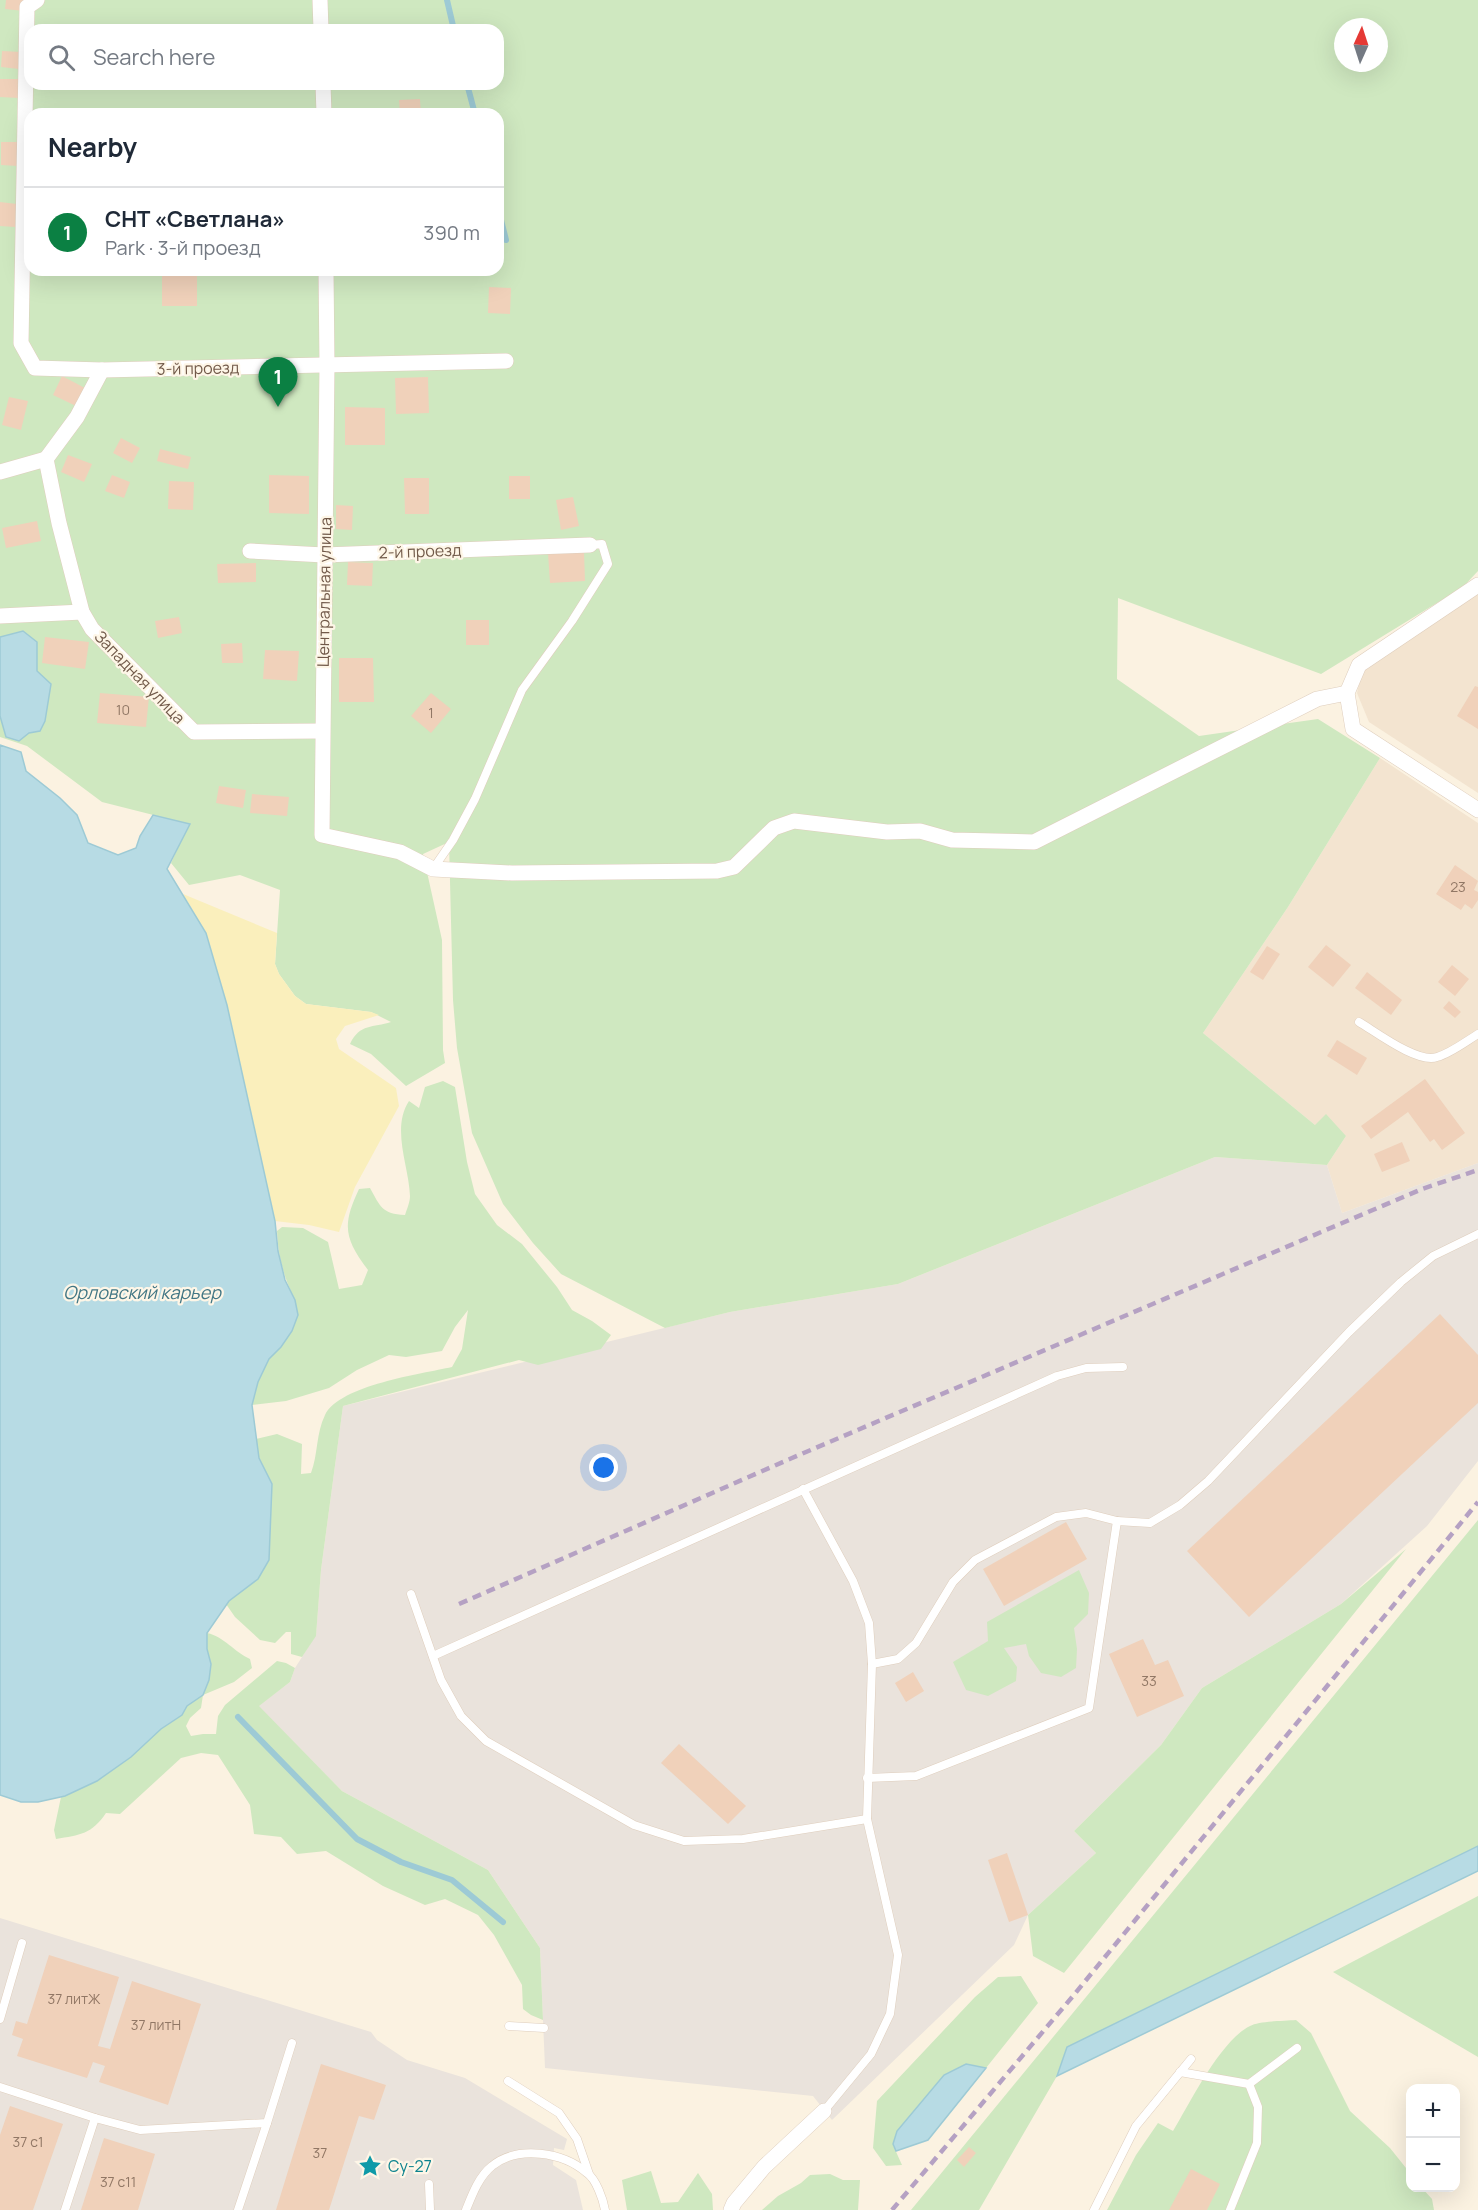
<!DOCTYPE html>
<html lang="en">
<head>
<meta charset="utf-8">
<style>
	:root { --surface:#fff; --page:#f2f2f3; --text:#1f2937; --muted:#747a83; --line:#e0e1e3; --accent:#0b8043 }
	body { margin:0; font-family:Manrope,sans-serif; background:var(--page); color:var(--text) }
	.controls { position:absolute; right:18px; bottom:18px; display:grid; overflow:hidden; border-radius:12px; box-shadow:0 6px 24px #0002 }
	.controls button { width:54px; height:54px; display:grid; place-items:center; padding:0; border:0; border-bottom:2px solid var(--line); background:var(--surface); color:var(--text); font:30px sans-serif }
	.compass { position:absolute; left:1334px; top:18px; width:54px; height:54px; border-radius:50%; background:var(--surface); box-shadow:0 6px 24px #0002; rotate:3deg }
	.you { position:absolute; left:604px; top:1468px; width:21px; height:21px; margin:-15px; border:4px solid #fff; border-radius:50%; background:#1a73e8; box-shadow:0 0 0 9px #1a73e833 }
	.badge { display:grid; place-items:center; width:39px; height:39px; border-radius:50%; background:var(--accent); color:#fff; font-size:20px; font-weight:700 }
	.pin { position:absolute; translate:-50% -50px; filter:drop-shadow(0 2px 3px #0008) }
	.pin::after { content:''; position:absolute; top:32px; width:21px; height:18px; background:inherit; clip-path:polygon(0 0,100% 0,50% 100%) }
	.list { margin:0; padding:0; list-style:none }
	h2 { display:flex; justify-content:space-between; align-items:center; height:78px; margin:0; padding:0 24px; font-size:26px }
	h2 small { font-size:20px; font-weight:400; color:var(--muted) }
	.list li { display:grid; grid-template-columns:39px 1fr auto; gap:18px; align-items:center; box-sizing:border-box; height:90px; padding:0 24px; border-top:2px solid var(--line) }
	.list b { display:block; font-size:22px; white-space:nowrap }
	.list p { margin:0; font-size:20px; white-space:nowrap; color:var(--muted) }
	.list em { font-size:20px; font-style:normal; color:var(--muted) }
	.icon { flex:none; width:33px; height:33px; fill:none; stroke:currentColor; stroke-width:2; stroke-linecap:round; stroke-linejoin:round }
	.map { position:relative; flex:none; width:1478px; height:2210px; overflow:hidden }
	.search { position:absolute; background:var(--surface); box-shadow:0 6px 24px #0002; left:24px; top:24px; width:480px; height:66px; display:flex; align-items:center; gap:15px; box-sizing:border-box; padding:0 21px; border-radius:18px; color:var(--muted); font-size:22px }
	.panel { position:absolute; background:var(--surface); box-shadow:0 6px 24px #0002; left:24px; top:108px; width:480px; height:168px; border-radius:18px }
	.map>svg:first-child { display:block }
</style>
</head>
<body>
<div class="map">
<svg width="1478" height="2210" viewBox="0 0 1478 2210">
	<rect width="100%" height="100%" fill="#fbf2e1"/>
	<!-- residential -->
	<g fill="#f3e4d0">
		<polygon points="1478,594 1478,793 1369,722 1357,693 1363,667"/>
		<polygon points="1380,758 1478,823 1478,1163 1342,1213 1327,1165 1346,1136 1315,1125 1203,1033 1288,907"/>
	</g>
	<!-- industrial -->
	<g fill="#eae3dc">
		<polygon points="1215,1157 1327,1165 1342,1213 1478,1163 1478,1461 1427,1526 1341,1604 1202,1688 1161,1745 1074,1831 1096,1853 1028,1915 1014,1945 832,2120 813,2096 545,2068 540,1948 488,1870 342,1791 258,1706 290,1682 295,1668 316,1635 321,1570 343,1406 730,1312 898,1284"/>
		<polygon points="0,1918 371,2032 377,2040 407,2060 465,2078 567,2139 564,2150 554,2148 553,2165 576,2180 583,2210 0,2210"/>
	</g>
	<!-- green -->
	<g fill="#cfe8c0" fill-rule="evenodd">
		<path d="M0,0h1478v571l-15,16 -142,87 -203,-76 -1,81 82,57 119,-17 62,39 -92,149 -85,126 112,92 11,-11 20,22 -19,29 -112,-8 -317,127 -168,28 -65,16 -104,-54 -28,-31 -30,-39 -31,-71 -15,-85 -4,-48 -4,-158 -26,12 19,86 1,110 2,13 -39,23 -35,-32 -21,-10c10,-21 23,-16 41,-22l-20,-10 -65,-8 -11,-8 -16,-22 -4,-10 5,-74 -40,-15 -51,10 -18,-22 18,-39 -87,-22 -75,-56 -27,-9zM1343,27h36v36h-36zM30,30h468v54h-468zM30,114h468v156h-468z"/>
		<path d="M443,1081l12,6 12,75 8,32 22,31 25,19 35,43 15,23 20,11 19,14 -10,14 -63,16 -19,-5 -176,46 -22,164 -5,66 -14,21 -11,-3v-22h-5l-11,11 -15,-3 -25,-23 -9,-13 46,-120 -13,-26 -3,-19 21,-5 25,10 -1,30 10,-1c7,-18 5,-40 14,-58 15,-30 96,-41 127,-48l10,-18 6,-39 -13,17 -13,24 -36,6 -17,-2 -32,15 -28,18 -43,13 -34,4 6,-23 11,-23 12,-12 14,-47c-11,-22 -17,-43 -18,-69l5,-4 21,1 25,14 11,47 23,-4 6,-15c-24,-32 -26,-45 -9,-81l11,-1c10,18 12,26 35,27 2,-6 5,-13 5,-19 -1,-30 -19,-67 -1,-95l10,7 6,-21z"/>
		<polygon points="1478,1520 1478,1846 1067,2047 1057,2076 979,2210 911,2210"/>
		<polygon points="1406,1549 1064,1973 1033,1956 1028,1915 1096,1853 1074,1831 1161,1745 1202,1688 1341,1604"/>
		<polygon points="1079,1570 1089,1593 1088,1614 1074,1628 1077,1649 1076,1668 1061,1677 1041,1673 1029,1656 1026,1644 1004,1648 1017,1667 1016,1681 988,1696 966,1690 953,1662 988,1641 987,1622"/>
		<path d="M207,1633c18,4 27,19 43,26l2,9 -18,14 -31,13 -2,13 -11,10 -4,8 5,10 12,-2h13l2,-18 7,-11 52,-44 9,2 9,5 -5,14 -31,24 83,85 146,79 52,78 3,72 -12,-5 -8,-6 -1,-24 -28,-50 -16,-20 -33,-16 -20,6 -42,-19 -57,-35 -29,3 -16,-17 -27,-3 -4,-29 -32,-50 -17,-2 -20,5 -61,56 -14,-1c-14,21 -26,22 -50,26l-2,-9 7,-33 36,-16 34,-24 30,-28 21,-14 5,-9 7,-5 17,-36 -4,-16z"/>
		<polygon points="1478,1896 1478,2057 1333,1972"/>
		<polygon points="1021,1976 1038,2003 986,2068 966,2064 893,2145 902,2165 886,2166 873,2148 877,2101 975,1997 998,1977"/>
		<path d="M1296,2020l15,13 39,78 40,37 20,25v15h12l10,11 2,11h-327l29,-55 22,-32 15,8c17,-28 47,-90 77,-105 9,-5 34,-5 46,-6z"/>
		<polygon points="651,2171 661,2203 678,2202 698,2173 712,2194 713,2210 627,2210 622,2180"/>
		<polygon points="830,2174 843,2180 860,2180 858,2210 762,2210 778,2196 801,2183 810,2175"/>
	</g>
	<!-- sand -->
	<polygon fill="#faefbc" points="183,894 277,933 275,964 279,974 295,996 306,1004 371,1012 379,1015 345,1026 336,1039 339,1049 396,1088 399,1106 355,1187 339,1232 309,1225 275,1221 227,1005 206,933"/>
	<!-- water -->
	<g fill="#b7dbe4" stroke="#9dcad5" stroke-width="1.5">
		<polygon points="23,631 37,642 37,671 51,684 45,721 40,731 29,733 19,741 6,737 0,716 0,637"/>
		<polygon points="0,745 21,752 26,771 60,798 77,815 88,843 118,855 136,848 140,836 153,815 190,824 167,869 206,933 227,1005 275,1221 278,1251 285,1280 295,1300 298,1315 292,1331 281,1347 269,1359 258,1382 252,1405 259,1458 272,1484 269,1560 258,1579 229,1601 207,1633 207,1649 211,1664 209,1680 203,1695 187,1706 182,1715 161,1729 131,1757 97,1781 65,1796 38,1802 21,1802 0,1795"/>
		<polygon points="1478,1846 1478,1871 1057,2076 1067,2047"/>
		<polygon points="966,2064 986,2068 928,2140 896,2151 893,2144 897,2131 944,2075"/>
	</g>
	<g fill="none" stroke-linecap="round" stroke-linejoin="round">
		<!-- stream -->
		<g stroke="#9dcad5" stroke-width="6">
			<polyline points="447,0 454,30"/>
			<polyline points="467,84 475,114"/>
			<polyline points="498,208 506,240"/>
			<polyline points="238,1717 357,1839 401,1862 452,1880 503,1922"/>
		</g>
	</g>
	<!-- building -->
	<g fill="#f0d1ba">
		<polygon points="6,0 25,0 24,11 5,9"/>
		<polygon points="2,51 21,52 19,69 1,67"/>
		<polygon points="0,79 19,79 19,98 0,97"/>
		<polygon points="420,99 421,114 400,114 399,100"/>
		<polygon points="1,142 18,142 18,166 1,165"/>
		<polygon points="0,202 17,204 15,227 0,226"/>
		<rect x="162" y="270" width="35" height="36"/>
		<polygon points="489,287 511,288 510,314 488,313"/>
		<polygon points="62,376 85,388 76,406 53,395"/>
		<polygon points="428,377 429,413 396,414 395,378"/>
		<polygon points="9,397 28,401 21,430 2,425"/>
		<polygon points="345,407 385,408 385,445 345,445"/>
		<polygon points="121,438 140,448 132,463 113,453"/>
		<polygon points="160,449 191,457 188,469 157,461"/>
		<polygon points="68,455 92,464 84,482 61,472"/>
		<polygon points="112,475 130,482 124,498 105,491"/>
		<polygon points="269,475 309,476 309,514 269,513"/>
		<rect x="509" y="476" width="21" height="23"/>
		<polygon points="404,478 429,478 429,514 405,514"/>
		<polygon points="169,481 194,482 193,510 168,509"/>
		<polygon points="573,497 579,526 561,530 556,500"/>
		<polygon points="336,505 353,506 352,530 336,529"/>
		<polygon points="37,521 41,541 6,548 2,528"/>
		<polygon points="584,551 585,581 550,583 548,553"/>
		<polygon points="348,562 373,563 372,586 347,585"/>
		<polygon points="256,563 256,582 218,583 217,564"/>
		<polygon points="179,617 182,633 158,638 155,621"/>
		<rect x="466" y="620" width="23" height="25"/>
		<polygon points="45,637 89,642 85,669 42,663"/>
		<polygon points="242,643 243,663 222,663 221,644"/>
		<polygon points="265,650 299,651 297,681 263,679"/>
		<polygon points="339,658 373,658 374,702 339,702"/>
		<polygon points="1475,686 1478,687 1478,729 1457,716"/>
		<polygon points="100,693 149,697 146,727 97,723"/>
		<polygon points="431,693 451,709 431,733 411,716"/>
		<polygon points="219,786 246,790 243,808 216,803"/>
		<polygon points="252,794 289,797 287,816 250,813"/>
		<polygon points="1455,865 1478,881 1474,890 1478,892 1478,900 1472,909 1465,904 1461,910 1436,894"/>
		<polygon points="1326,945 1351,965 1333,987 1308,967"/>
		<polygon points="1267,946 1280,954 1263,980 1250,972"/>
		<polygon points="1452,965 1469,979 1455,996 1438,982"/>
		<polygon points="1367,972 1402,1000 1391,1015 1355,988"/>
		<polygon points="1449,1001 1461,1012 1455,1018 1443,1008"/>
		<polygon points="1337,1040 1367,1058 1357,1075 1327,1056"/>
		<polygon points="1425,1079 1465,1133 1442,1150 1434,1139 1430,1142 1408,1112 1371,1139 1361,1126"/>
		<polygon points="1402,1142 1410,1161 1382,1172 1374,1154"/>
		<polygon points="1440,1314 1478,1355 1478,1403 1249,1617 1187,1551"/>
		<polygon points="1066,1522 1087,1559 1004,1606 983,1569"/>
		<polygon points="1143,1639 1155,1665 1168,1660 1184,1696 1137,1717 1109,1654"/>
		<polygon points="913,1672 924,1691 906,1702 895,1683"/>
		<polygon points="679,1744 746,1806 728,1824 661,1763"/>
		<polygon points="1007,1853 1028,1915 1009,1922 988,1860"/>
		<polygon points="49,1955 119,1977 98,2046 110,2049 132,1981 201,2004 168,2105 99,2082 105,2066 93,2062 87,2078 17,2056 23,2039 12,2035 16,2021 27,2024"/>
		<polygon points="321,2064 386,2085 374,2120 359,2116 329,2210 276,2210"/>
		<polygon points="10,2106 63,2124 33,2210 0,2210 0,2135"/>
		<polygon points="104,2138 155,2154 138,2210 81,2210"/>
		<polygon points="969,2147 976,2153 964,2167 957,2160"/>
		<polygon points="1191,2169 1220,2184 1207,2210 1169,2210"/>
	</g>
	<g fill="none" stroke-linecap="round" stroke-linejoin="round">
		<!-- service casing -->
		<g stroke="#dfcebd" stroke-width="9">
			<g id="service">
				<polyline points="433,869 453,840 475,799 522,690 572,621 608,564 602,544 590,545"/>
				<path d="M1359,1022c17,10 59,42 78,35 14,-4 28,-15 41,-23"/>
				<polyline points="803,1489 853,1581 869,1623 872,1664 867,1819 898,1955 890,2014 871,2054 824,2111"/>
				<polyline points="411,1594 441,1680 461,1716 486,1741 634,1825 684,1841 743,1839 867,1819"/>
				<polyline points="433,1656 1057,1376 1086,1368 1123,1367"/>
				<polyline points="872,1664 898,1659 916,1643 953,1582 975,1560 1056,1517 1086,1513 1117,1521 1150,1523 1180,1505 1208,1481 1349,1332 1401,1282 1433,1256 1478,1234"/>
				<polyline points="867,1778 916,1776 1089,1708 1117,1521"/>
				<polyline points="0,2019 22,1943"/>
				<polyline points="509,2026 544,2028"/>
				<polyline points="1180,2072 1249,2084 1297,2048"/>
				<polyline points="508,2081 559,2113 577,2139 589,2174"/>
				<polyline points="0,2087 95,2118"/>
				<polyline points="429,2184 430,2210"/>
				<polyline points="65,2210 95,2118 140,2130 267,2123 292,2043"/>
				<polyline points="238,2210 267,2123"/>
				<path d="M466,2210c6,-15 13,-34 26,-44 26,-21 71,-14 95,7 9,6 16,26 18,37"/>
				<polyline points="1094,2210 1136,2126 1191,2059"/>
				<polyline points="1230,2210 1257,2143 1258,2107 1249,2084"/>
			</g>
		</g>
		<!-- minor casing -->
		<g stroke="#dfcebd" stroke-width="16">
			<g id="minor">
				<polyline points="37,0 27,7 21,343 35,368 102,370 506,361"/>
				<polyline points="320,0 321,30"/>
				<polyline points="323,84 324,114"/>
				<polyline points="326,270 327,365 322,835 400,852 433,869 512,873 717,871 734,867 774,828 794,821 887,832 920,831 952,840 1034,842 1317,699 1347,693"/>
				<polyline points="102,370 77,417 46,459 59,523 82,612 92,629 194,732 322,731"/>
				<polyline points="0,472 46,459"/>
				<polyline points="250,551 324,555 590,545"/>
				<polyline points="1478,585 1359,665 1347,693 1353,729 1478,810"/>
				<polyline points="0,616 82,612"/>
				<polyline points="731,2210 734,2203 764,2167 824,2111"/>
			</g>
		</g>
		<!-- service -->
		<use href="#service" stroke="#fff" stroke-width="8"/>
		<!-- minor -->
		<use href="#minor" stroke="#fff" stroke-width="15"/>
		<!-- rail -->
		<g stroke="#b5a1c3" stroke-width="4.5" stroke-dasharray="9 6" stroke-linecap="butt">
			<polyline points="459,1604 792,1458 1422,1189 1478,1170"/>
			<polyline points="892,2210 1073,1996 1478,1502"/>
		</g>
	</g>
	<!-- icons -->
	<defs>
		<g id="sight-bare" transform="scale(1.8)"><path d="M0-6L1.8-2.2L6-1.7L2.9 1.2L3.7 5.4L0 3.3L-3.7 5.4L-2.9 1.2L-6-1.7L-1.8-2.2Z" fill="#0f9aa8" stroke="#fef6e7" stroke-width="2.5" paint-order="stroke"/></g>
	</defs>
	<g fill-rule="evenodd">
		<use href="#sight-bare" x="370" y="2166"/>
	</g>
	<g text-anchor="middle" stroke-width="4.5" stroke-linejoin="round" paint-order="stroke">
		<!-- number labels -->
		<g font-size="14" fill="#917765">
			<text x="123" y="715">10</text>
			<text x="431" y="718">1</text>
			<text x="1458" y="892">23</text>
			<text x="1149" y="1686">33</text>
			<text x="74" y="2004">37 литЖ</text>
			<text x="156" y="2030">37 литН</text>
			<text x="28" y="2147">37 с1</text>
			<text x="320" y="2158">37</text>
			<text x="118" y="2187">37 с11</text>
		</g>
		<!-- street labels -->
		<g font-size="16" fill="#715949" stroke="#fef6e7">
			<text transform="translate(198 368) rotate(-1)" y="6">3-й проезд</text>
			<text transform="translate(420 551) rotate(-2)" y="6">2-й проезд</text>
			<text transform="translate(324 592) rotate(-89)" y="6">Центральная улица</text>
			<text transform="translate(140 677) rotate(46)" y="6">Западная улица</text>
		</g>
		<!-- culture labels -->
		<g font-size="16" fill="#0d838f" stroke="#fef6e7" text-anchor="start">
			<text x="388" y="2172">Су-27</text>
		</g>
		<!-- water labels -->
		<g font-size="18" font-style="italic" fill="#437785" stroke="#fef6e7">
			<text x="142" y="1299">Орловский карьер</text>
		</g>
	</g>
</svg>
<div class="controls">
<button>+</button>
<button>−</button>
</div>
<svg class="compass" viewBox="-18 -18 36 36"><path d="M0-13l5 13h-10z" fill="#e53935"/><path d="M0 13l5-13h-10z" fill="#747a83"/></svg>
<div class="you"></div>
<div class="pin badge" style="left:278px;top:407px">1</div>
<div class="search"><svg class="icon" aria-label="search" viewBox="0 0 24 24"><circle cx="10" cy="10" r="6"/><path d="M15 15l6 6"/></svg>Search here</div>
<section class="panel">
<h2>Nearby<small></small></h2>
<ul class="list">
<li><span class="badge">1</span><div><b>СНТ «Светлана»</b><p>Park · 3-й проезд</p></div><em>390 m</em></li>
</ul>
</section>
</div>
</body>
</html>
